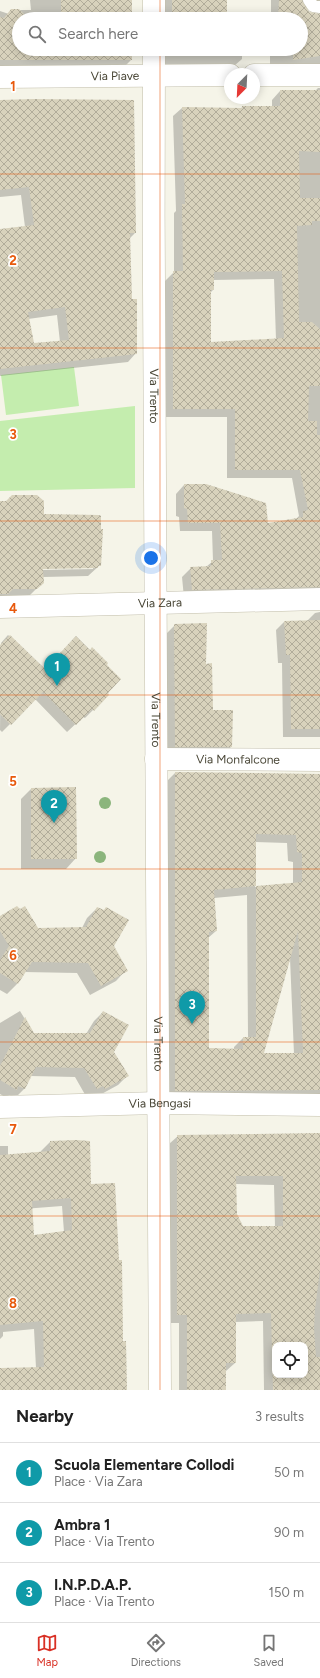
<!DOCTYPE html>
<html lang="en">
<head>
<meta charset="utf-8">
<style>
	:root { --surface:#fff; --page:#f2f2f2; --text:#222; --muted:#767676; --line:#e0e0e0; --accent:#d93025 }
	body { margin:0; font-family:Figtree,sans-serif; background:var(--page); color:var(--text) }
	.controls { position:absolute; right:12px; bottom:12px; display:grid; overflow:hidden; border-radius:8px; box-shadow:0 2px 10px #0003 }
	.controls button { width:36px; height:36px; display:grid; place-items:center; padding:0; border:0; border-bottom:1px solid var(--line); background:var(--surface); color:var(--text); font:20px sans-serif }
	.compass { position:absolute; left:224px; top:68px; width:36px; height:36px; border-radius:50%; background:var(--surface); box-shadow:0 2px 10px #0003; rotate:204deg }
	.you { position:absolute; left:151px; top:558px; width:14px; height:14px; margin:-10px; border:3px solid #fff; border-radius:50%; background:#1a73e8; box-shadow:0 0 0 6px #1a73e833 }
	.badge { display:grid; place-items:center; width:26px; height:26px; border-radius:50%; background:var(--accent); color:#fff; font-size:13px; font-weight:700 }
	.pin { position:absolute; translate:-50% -33px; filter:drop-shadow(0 1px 2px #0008) }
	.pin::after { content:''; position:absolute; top:21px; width:14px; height:12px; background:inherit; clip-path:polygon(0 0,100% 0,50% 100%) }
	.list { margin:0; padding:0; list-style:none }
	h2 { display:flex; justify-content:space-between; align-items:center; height:52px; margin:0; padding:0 16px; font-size:17px }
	h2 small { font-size:13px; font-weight:400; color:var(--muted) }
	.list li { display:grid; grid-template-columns:26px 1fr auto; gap:12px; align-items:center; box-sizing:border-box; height:60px; padding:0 16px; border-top:1px solid var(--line) }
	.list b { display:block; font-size:15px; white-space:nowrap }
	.list p { margin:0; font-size:13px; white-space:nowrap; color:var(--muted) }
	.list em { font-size:13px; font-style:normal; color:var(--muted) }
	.icon { flex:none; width:22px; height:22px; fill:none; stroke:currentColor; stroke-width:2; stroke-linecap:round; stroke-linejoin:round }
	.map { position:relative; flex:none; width:320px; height:1390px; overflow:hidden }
	.search { position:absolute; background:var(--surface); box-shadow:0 2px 10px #0003; left:12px; right:12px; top:12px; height:44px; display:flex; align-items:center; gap:10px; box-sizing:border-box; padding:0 14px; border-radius:22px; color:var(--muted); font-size:15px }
	.sheet { height:232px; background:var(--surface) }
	nav { display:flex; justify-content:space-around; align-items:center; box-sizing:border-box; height:56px; border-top:1px solid var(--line); background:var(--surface); font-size:11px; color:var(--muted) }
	nav a { display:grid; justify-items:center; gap:2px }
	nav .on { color:var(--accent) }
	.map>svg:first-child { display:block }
</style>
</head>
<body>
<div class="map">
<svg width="320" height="1390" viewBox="0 0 320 1390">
	<defs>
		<pattern id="building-cross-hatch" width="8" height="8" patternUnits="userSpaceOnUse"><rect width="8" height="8" fill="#d8d2bc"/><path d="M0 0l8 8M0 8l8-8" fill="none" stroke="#b1ac9a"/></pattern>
	</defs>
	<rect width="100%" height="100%" fill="#f5f4e8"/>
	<!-- garden -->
	<g fill="#c4edae">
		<polygon points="74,367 79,406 6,415 1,375"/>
		<polygon points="135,406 135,488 0,491 0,421"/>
	</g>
	<!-- shadow -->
	<g fill="#0003" fill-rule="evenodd">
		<polygon points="30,0 131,0 131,19 19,19 19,49 131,49 131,60 122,69 0,69 0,11 9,14 12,10 31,10"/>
		<rect x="165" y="0" width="61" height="19"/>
		<path d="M271,0h49v68l-50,-1v-18h31v-30h-30zM301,1h3l15,11v3l-8,-1 -5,-3z"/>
		<polygon points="165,49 242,49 242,59 234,66 165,67"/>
		<path d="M318,88h2v511l-136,-1 -2,-21 9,-9 15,-1 7,-6 -1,-30h-32l-1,-14 -3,-1v-22l8,-9 83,39 29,-5 3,-3 -7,-38h-65v-61h-62v-136l9,-9v-59l2,-2 -3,-95 9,-8 59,1 1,-2h30v-7l8,-9h35zM274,279l2,61 -66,3v-50l3,-3v-10z"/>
		<path d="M0,101l135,132 -6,6 2,61 5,53 -8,9 -128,14v-146l25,-3 -4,-32 -21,2zM57,315l3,27 -27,2 -5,-25z"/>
		<path d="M0,502l43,14 57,49 -12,11 -45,1v5l-15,15 -28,3zM93,567v2l-55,1v-2z"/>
		<polygon points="320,612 320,737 283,737 282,663 278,663 276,630 284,622 307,621 315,613"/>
		<polygon points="175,625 205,665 212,711 231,747 220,757 164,757 164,636"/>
		<polygon points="8,635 45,670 106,666 108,695 85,718 83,717 67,732 35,699 2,732 0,730 1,643"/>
		<path d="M175,773l145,2v324h-154v-317zM255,842l32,1 1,18 5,1v22l-38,3zM247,895l1,143h-5l-9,9v2h-26v-111l8,-7 -2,-33zM290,958l4,96h-32z"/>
		<polygon points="31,789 76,858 66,869 21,869 21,799"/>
		<polygon points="97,908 113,947 126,970 116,981 90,995 77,973 24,972 17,984 7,994 0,990 0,917 37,929 82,928 87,918"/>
		<polygon points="20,1011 34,1034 86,1034 94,1021 103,1012 113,1052 127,1076 118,1085 96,1097 87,1098 75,1077 30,1076 24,1089 15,1098 9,1095 7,1098 0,1094 0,1023"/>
		<path d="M320,1134v256h-56l-1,-69 -28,1v41l-9,8 -1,19h-46v-67h-10v-179l9,-8zM236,1184l38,1 1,42h-32l-7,-13zM275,1345h30v30h-30z"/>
		<polygon points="50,1142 89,1142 90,1185 122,1342 126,1390 0,1390 0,1368 36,1368 34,1329 3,1332 3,1336 0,1339 0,1259 64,1232 62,1206 10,1210 0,1196 0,1146 8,1146 8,1156 41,1153 41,1151"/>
	</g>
	<!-- building -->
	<g fill="url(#building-cross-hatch)" fill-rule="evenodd">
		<polygon points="61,0 132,0 132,19 19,19 19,49 132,49 132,60 0,60 0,17 4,18 11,9 19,9 27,17 61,17"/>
		<rect x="172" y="0" width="55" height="19"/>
		<polygon points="279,0 302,0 309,12 320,14 320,56 293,60 293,49 301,49 301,19 278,18"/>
		<path d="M280,90h40v62l-21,-1 1,47h20v23h-8v4l-15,1 2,96h13l8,7v57h-11l-1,35h9v14h3v152l-128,3 -2,-23 21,-1v-6h11l-2,-37h-32l-1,-14 -3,-1v-24h22l60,19 2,20 35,-6v-6l5,-1 -8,-40h-65v-61h-62v-138h10l-1,-67h3l-3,-97 60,1v-2h38zM282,271l2,67 -73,4v-52h3v-18z"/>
		<path d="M33,99l101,1 2,133h-6l2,66h5v55l-137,15v-140l34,-4 -5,-38 -29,3v-90zM65,307l4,33 -35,3 -6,-31z"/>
		<polygon points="12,495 37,495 44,501 44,514 99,515 101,516 101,529 103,529 101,566 98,566 98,568 43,569 44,583 37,589 13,589 8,594 0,594 0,501 6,501"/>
		<polygon points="320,620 320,729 291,729 290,655 286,655 284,621"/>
		<polygon points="207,623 206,664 212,663 213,710 233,710 232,747 175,747 174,624"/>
		<polygon points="10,635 45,669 76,636 90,650 92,647 108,663 107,665 121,679 108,693 109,695 94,711 92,709 76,725 43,692 11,725 0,714 0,645"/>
		<path d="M175,772l145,2v316l-145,1zM256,834l40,1 1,17 5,1v29l-46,4zM256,886v151h-13v12l-34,-1v-116l8,-1 -3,-41zM298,931l5,122h-39z"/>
		<polygon points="76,787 77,859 31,859 31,788"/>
		<polygon points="17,906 20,909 25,906 38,928 86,927 97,907 104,910 106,907 129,920 114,946 128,971 101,986 88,963 32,962 18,984 0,973 0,960 9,946 0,931 0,916"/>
		<polygon points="103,1011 129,1025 114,1052 129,1076 105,1089 103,1086 97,1089 84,1068 36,1067 25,1089 18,1086 17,1090 0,1080 0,1066 25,1017 34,1033 90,1033"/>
		<path d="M320,1133v137l-5,39 -1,20 2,28h4v33h-47l-2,-77 -35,1v49h-10v27h-39v-75h-10v-180zM236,1176h47v50h-40l-6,-12zM275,1345h30v30h-30z"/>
		<path d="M76,1140l14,1 1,43 24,-1 4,77h3l1,81h3l1,49h-127v-22l44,-1 -1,-46 -43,4v-170l50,-4v-10zM71,1198l1,32 -38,5 -2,-34z"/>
	</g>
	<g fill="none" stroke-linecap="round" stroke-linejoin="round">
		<!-- lane casing -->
		<g stroke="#c2beaa" stroke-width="13">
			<polyline id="lane" points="309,0 313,6 320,7"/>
		</g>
		<!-- street casing -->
		<g stroke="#c2beaa" stroke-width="23">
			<g id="street">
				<polyline points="154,19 154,0"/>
				<path id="s1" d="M154,49c-2,447 5,894 6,1341"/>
				<polyline points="254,75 320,75"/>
				<path id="s2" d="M0,77l230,-2"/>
				<path id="s3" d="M0,607l320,-8"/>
				<path id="s4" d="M156,759l164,1"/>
				<path id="s5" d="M0,1107l159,-4 161,2"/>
			</g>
		</g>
		<!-- lane -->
		<use href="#lane" stroke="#fff" stroke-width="12"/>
		<!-- street -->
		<use href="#street" stroke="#fff" stroke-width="22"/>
	</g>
	<!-- trees -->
	<g fill="#8bb57c">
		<circle cx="105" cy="803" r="6"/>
		<circle cx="100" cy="857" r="6"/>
	</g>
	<!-- grid -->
	<path fill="none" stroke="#e8590c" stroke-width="1" stroke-opacity="0.55" d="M160,0v19M160,49v1341M0,174h320M0,348h320M0,521h320M0,695h320M0,869h320M0,1042h320M0,1216h320"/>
	<g text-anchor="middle" stroke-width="3.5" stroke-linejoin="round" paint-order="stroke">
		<!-- street labels -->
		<g font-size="12" fill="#494636" stroke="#fff">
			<text dy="4" stroke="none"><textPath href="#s2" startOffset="115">Via Piave</textPath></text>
			<text dy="4" stroke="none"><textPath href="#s1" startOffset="347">Via Trento</textPath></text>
			<text dy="4" stroke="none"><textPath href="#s3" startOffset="160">Via Zara</textPath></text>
			<text dy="4" stroke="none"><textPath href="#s1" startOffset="671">Via Trento</textPath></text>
			<text dy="4" stroke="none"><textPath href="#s4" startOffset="82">Via Monfalcone</textPath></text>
			<text dy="4" stroke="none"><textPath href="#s1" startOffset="995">Via Trento</textPath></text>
			<text dy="4" stroke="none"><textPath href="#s5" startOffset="160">Via Bengasi</textPath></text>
		</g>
	</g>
	<g font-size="13" text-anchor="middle" font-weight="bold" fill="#e8590c" stroke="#fff" stroke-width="3.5" stroke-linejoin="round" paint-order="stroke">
		<text x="13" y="91">1</text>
		<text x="13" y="265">2</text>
		<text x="13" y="439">3</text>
		<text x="13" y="613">4</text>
		<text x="13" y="786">5</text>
		<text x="13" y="960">6</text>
		<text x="13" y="1134">7</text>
		<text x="13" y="1308">8</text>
	</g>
</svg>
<div class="controls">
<button><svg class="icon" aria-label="locate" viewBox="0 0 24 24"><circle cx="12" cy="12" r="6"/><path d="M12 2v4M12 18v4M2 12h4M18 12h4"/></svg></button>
</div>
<svg class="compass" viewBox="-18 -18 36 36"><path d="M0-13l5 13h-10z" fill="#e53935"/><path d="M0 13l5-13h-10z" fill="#767676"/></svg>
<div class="you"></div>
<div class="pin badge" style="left:57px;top:686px;background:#0f9aa8">1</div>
<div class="pin badge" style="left:54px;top:823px;background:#0f9aa8">2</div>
<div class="pin badge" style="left:192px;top:1024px;background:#0f9aa8">3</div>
<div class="search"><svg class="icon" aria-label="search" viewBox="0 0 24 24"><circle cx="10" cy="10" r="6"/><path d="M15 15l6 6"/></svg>Search here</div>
</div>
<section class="sheet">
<h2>Nearby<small>3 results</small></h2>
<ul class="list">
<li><span class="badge" style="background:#0f9aa8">1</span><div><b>Scuola Elementare Collodi</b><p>Place · Via Zara</p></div><em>50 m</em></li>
<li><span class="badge" style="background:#0f9aa8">2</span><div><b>Ambra 1</b><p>Place · Via Trento</p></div><em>90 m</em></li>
<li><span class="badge" style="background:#0f9aa8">3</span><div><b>I.N.P.D.A.P.</b><p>Place · Via Trento</p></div><em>150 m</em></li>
</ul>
</section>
<nav>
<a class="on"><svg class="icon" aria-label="map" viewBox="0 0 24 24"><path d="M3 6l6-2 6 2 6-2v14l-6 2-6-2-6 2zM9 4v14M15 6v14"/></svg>Map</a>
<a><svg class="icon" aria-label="directions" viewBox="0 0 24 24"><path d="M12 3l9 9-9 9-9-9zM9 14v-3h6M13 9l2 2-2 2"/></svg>Directions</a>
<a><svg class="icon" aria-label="saved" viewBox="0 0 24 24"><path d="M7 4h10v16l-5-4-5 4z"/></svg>Saved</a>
</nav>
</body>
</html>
